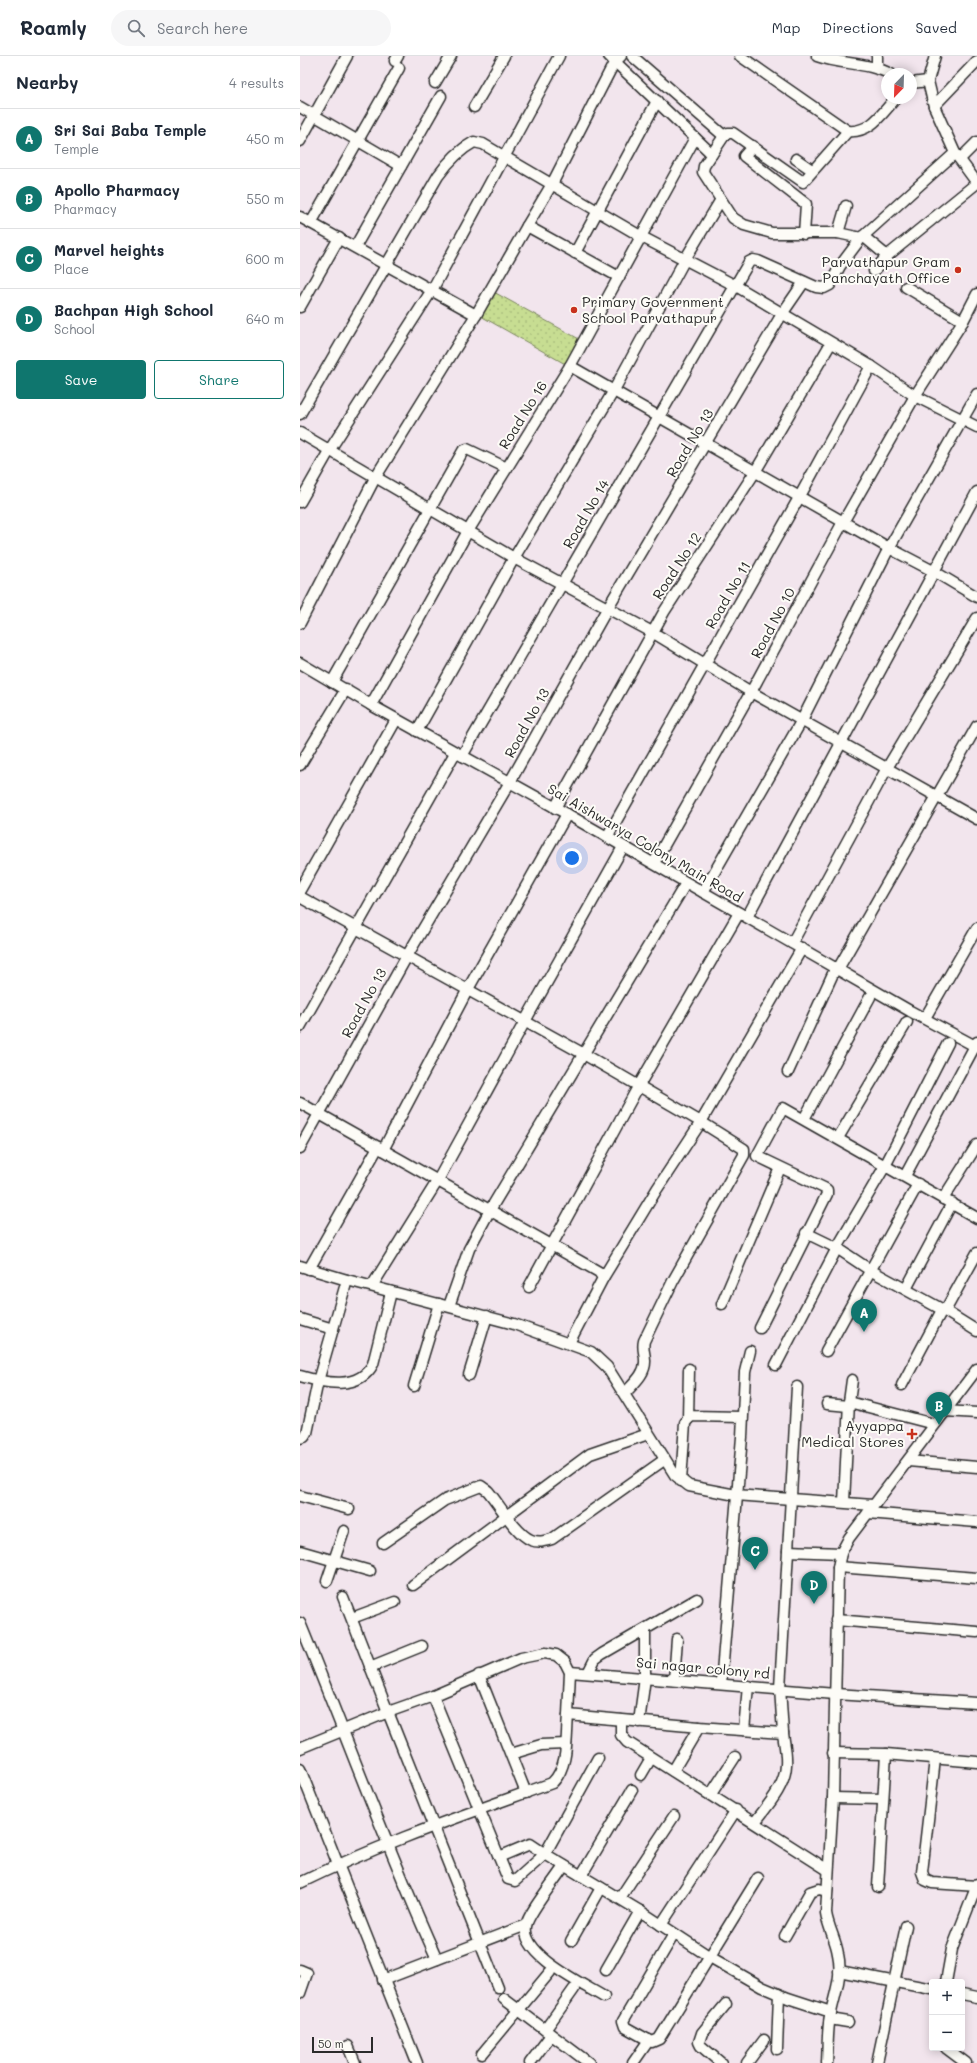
<!DOCTYPE html>
<html lang="en">
<head>
<meta charset="utf-8">
<style>
	:root { --surface:#fff; --page:#f6f6f7; --text:#1f2937; --muted:#747a83; --line:#e0e1e3; --accent:#0f766e }
	body { margin:0; font-family:Mali,sans-serif; background:var(--page); color:var(--text) }
	.controls { position:absolute; right:12px; bottom:12px; display:grid; overflow:hidden; border-radius:4px; box-shadow:0 2px 10px #0003 }
	.controls button { width:36px; height:36px; display:grid; place-items:center; padding:0; border:0; border-bottom:1px solid var(--line); background:var(--surface); color:var(--text); font:20px sans-serif }
	.compass { position:absolute; left:581px; top:12px; width:36px; height:36px; border-radius:50%; background:var(--surface); box-shadow:0 2px 10px #0003; rotate:203deg }
	.scale { position:absolute; left:12px; bottom:10px; width:61px; box-sizing:border-box; padding-left:4px; border:2px solid #2b2b2b; border-top:0; font-size:11px; line-height:14px; white-space:nowrap; color:#2b2b2b; -webkit-text-stroke:3px #fdfcf7; paint-order:stroke }
	.you { position:absolute; left:272px; top:802px; width:14px; height:14px; margin:-10px; border:3px solid #fff; border-radius:50%; background:#1a73e8; box-shadow:0 0 0 6px #1a73e833 }
	.badge { display:grid; place-items:center; width:26px; height:26px; border-radius:50%; background:var(--accent); color:#fff; font-size:13px; font-weight:700 }
	.pin { position:absolute; translate:-50% -33px; filter:drop-shadow(0 1px 2px #0008) }
	.pin::after { content:''; position:absolute; top:21px; width:14px; height:12px; background:inherit; clip-path:polygon(0 0,100% 0,50% 100%) }
	.list { margin:0; padding:0; list-style:none }
	h2 { display:flex; justify-content:space-between; align-items:center; height:52px; margin:0; padding:0 16px; font-size:17px }
	h2 small { font-size:13px; font-weight:400; color:var(--muted) }
	.list li { display:grid; grid-template-columns:26px 1fr auto; gap:12px; align-items:center; box-sizing:border-box; height:60px; padding:0 16px; border-top:1px solid var(--line) }
	.list b { display:block; font-size:15px; white-space:nowrap }
	.list p { margin:0; font-size:13px; white-space:nowrap; color:var(--muted) }
	.list em { font-size:13px; font-style:normal; color:var(--muted) }
	.actions { display:flex; gap:8px; padding:12px 16px }
	.actions a { flex:1; padding:9px 0; border:1px solid var(--accent); border-radius:4px; text-align:center; font-size:14px; color:var(--accent) }
	.actions .main { background:var(--accent); color:#fff }
	.icon { flex:none; width:22px; height:22px; fill:none; stroke:currentColor; stroke-width:2; stroke-linecap:round; stroke-linejoin:round }
	.map { position:relative; flex:none; width:677px; height:2007px; overflow:hidden }
	header { display:flex; align-items:center; gap:24px; box-sizing:border-box; height:56px; padding:0 20px; background:var(--surface); border-bottom:1px solid var(--line) }
	header strong { font-size:19px }
	nav { display:flex; gap:22px; margin-inline-start:auto; font-size:14px }
	.search { width:280px; height:36px; background:var(--page); display:flex; align-items:center; gap:10px; box-sizing:border-box; padding:0 14px; border-radius:22px; color:var(--muted); font-size:15px }
	main { display:flex }
	aside { flex:1; background:var(--surface) }
	.map>svg:first-child { display:block }
</style>
</head>
<body>
<header>
<strong>Roamly</strong>
<div class="search"><svg class="icon" aria-label="search" viewBox="0 0 24 24"><circle cx="10" cy="10" r="6"/><path d="M15 15l6 6"/></svg>Search here</div>
<nav><a>Map</a><a>Directions</a><a>Saved</a></nav>
</header>
<main>
<aside>
<h2>Nearby<small>4 results</small></h2>
<ul class="list">
<li><span class="badge">A</span><div><b>Sri Sai Baba Temple</b><p>Temple</p></div><em>450 m</em></li>
<li><span class="badge">B</span><div><b>Apollo Pharmacy</b><p>Pharmacy</p></div><em>550 m</em></li>
<li><span class="badge">C</span><div><b>Marvel heights</b><p>Place</p></div><em>600 m</em></li>
<li><span class="badge">D</span><div><b>Bachpan High School</b><p>School</p></div><em>640 m</em></li>
</ul>
<div class="actions"><a class="main">Save</a><a>Share</a></div>
</aside>
<div class="map">
<svg width="677" height="2007" viewBox="0 0 677 2007">
	<defs>
		<pattern id="park-dots" width="8" height="8" patternUnits="userSpaceOnUse"><rect width="8" height="8" fill="#c7dd92"/><path d="M2 2h.1M6 6h.1" fill="none" stroke="#abbe7e" stroke-width="1.8" stroke-linecap="round"/></pattern>
	</defs>
	<rect width="100%" height="100%" fill="#f2e5ed"/>
	<filter id="ink" filterUnits="userSpaceOnUse"><feTurbulence type="fractalNoise" baseFrequency=".025" numOctaves="2"/><feDisplacementMap in="SourceGraphic" scale="8" xChannelSelector="R" yChannelSelector="G"/><feConvolveMatrix kernelMatrix="1 2 1 2 8 2 1 2 1" color-interpolation-filters="sRGB"/></filter>
	<g filter="url(#ink)">
		<!-- park -->
		<polygon fill="url(#park-dots)" stroke="#79845e" points="192,235 281,284 267,309 179,259"/>
		<g fill="none" stroke-linecap="round" stroke-linejoin="round">
			<!-- minor casing -->
			<g stroke="#2b2b2b" stroke-width="13">
				<g id="minor">
					<polyline points="309,0 412,98"/>
					<path d="M332,0l92,80 4,-3h5l70,49 45,-51c23,2 34,-18 48,-33"/>
					<polyline points="440,0 548,75"/>
					<path d="M517,0c26,9 50,6 74,18"/>
					<polyline points="95,5 98,0"/>
					<polyline points="577,11 577,0"/>
					<polyline points="135,27 151,0"/>
					<polyline points="611,27 628,25"/>
					<polyline points="634,50 677,5"/>
					<polyline points="0,51 101,110"/>
					<polyline points="174,51 204,0"/>
					<polyline points="424,80 404,110 403,116 433,162 444,169 472,177 538,177 561,182"/>
					<polyline points="0,85 47,0"/>
					<polyline points="453,90 444,100 506,148 504,178"/>
					<polyline points="496,103 512,114"/>
					<polyline points="660,103 677,86"/>
					<polyline points="0,161 176,259"/>
					<polyline points="11,167 99,12"/>
					<polyline points="227,170 319,221"/>
					<polyline points="538,177 546,150"/>
					<polyline points="563,180 587,200"/>
					<polyline points="55,191 141,40"/>
					<polyline points="275,197 357,45"/>
					<polyline points="574,215 587,200 677,127 655,97 634,50 628,25 635,0"/>
					<polyline points="606,231 663,265"/>
					<polyline points="0,251 39,182"/>
					<polyline points="270,310 589,492 635,516 677,541"/>
					<path d="M0,358l138,-238c10,-14 21,-26 36,-34l9,2 22,13 137,80 94,49 135,80 44,30 62,31"/>
					<polyline points="0,377 214,502 352,576 451,636 677,763"/>
					<polyline points="0,446 29,395 132,234 259,0"/>
					<polyline points="0,567 75,422 176,259 227,170 252,128 314,7 321,0"/>
					<polyline points="0,607 71,649 267,758 610,955 677,991"/>
					<polyline points="32,626 163,395 167,393 207,412"/>
					<polyline points="71,649 168,475 270,310 395,82"/>
					<polyline points="117,675 214,502 313,336 384,205 420,145"/>
					<polyline points="162,700 449,206 453,204 458,205 516,231 524,232 530,229 540,210 561,182 655,97"/>
					<polyline points="0,709 46,633"/>
					<polyline points="255,752 364,556 455,416 531,287"/>
					<polyline points="307,781 500,440 571,310"/>
					<polyline points="354,807 451,636 543,466 615,340 663,265 677,238"/>
					<polyline points="0,834 96,664"/>
					<polyline points="403,836 502,664 589,492 677,338"/>
					<path d="M0,841l282,156 119,69 43,27v6l-71,126 -29,60c-2,8 1,12 1,19 1,14 -12,24 -20,33"/>
					<polyline points="447,861 677,436"/>
					<polyline points="492,887 587,712 677,562"/>
					<polyline points="538,913 677,670"/>
					<polyline points="625,962 677,872"/>
					<polyline points="0,971 155,697"/>
					<polyline points="488,1016 536,911"/>
					<polyline points="0,1047 299,1216 303,1222 269,1287"/>
					<polyline points="504,1063 570,941"/>
					<polyline points="538,1082 607,966"/>
					<polyline points="0,1092 107,900 210,726 307,553 482,258 504,226"/>
					<polyline points="83,1094 168,933 267,758"/>
					<polyline points="605,1120 677,986"/>
					<polyline points="643,1143 677,1089"/>
					<polyline points="506,1177 537,1192 570,1214 645,1255 677,1275"/>
					<polyline points="0,1210 47,1224 214,1268 291,1296 307,1311 375,1419 389,1430 436,1439 573,1449"/>
					<polyline points="9,1213 78,1091"/>
					<polyline points="303,1222 357,1133 401,1066 502,892"/>
					<polyline points="72,1230 138,1124 224,967 323,791"/>
					<polyline points="229,1231 338,1031 439,857"/>
					<polyline points="606,1233 652,1147"/>
					<polyline points="422,1248 480,1112"/>
					<polyline points="149,1250 169,1193 190,1154 386,827"/>
					<polyline points="645,1255 677,1197"/>
					<polyline points="0,1263 33,1273"/>
					<polyline points="460,1272 527,1138 527,1134 524,1132 457,1100 483,1052 677,1162"/>
					<polyline points="526,1295 618,1128"/>
					<polyline points="476,1309 537,1192 585,1110 648,987"/>
					<polyline points="389,1313 388,1363 392,1360 442,1361"/>
					<polyline points="169,1319 187,1260"/>
					<path d="M0,1320c24,7 59,15 73,-12l18,-72"/>
					<polyline points="602,1329 642,1254"/>
					<polyline points="114,1330 139,1248"/>
					<polyline points="549,1346 552,1324"/>
					<polyline points="527,1348 548,1350"/>
					<polyline points="645,1355 677,1357"/>
					<polyline points="0,1382 4,1381 7,1377 18,1325 47,1224"/>
					<polyline points="608,1405 677,1411"/>
					<polyline points="381,1425 385,1367 388,1363"/>
					<polyline points="0,1440 49,1453"/>
					<polyline points="544,1446 549,1346 634,1368"/>
					<polyline points="568,1457 677,1466"/>
					<path d="M83,1487l62,-43 36,-14 7,5c11,13 28,43 43,49 8,3 14,1 21,-1l112,-79"/>
					<polyline points="0,1495 70,1515"/>
					<polyline points="488,1495 497,1331"/>
					<polyline points="538,1511 677,1522"/>
					<polyline points="27,1525 44,1475"/>
					<polyline points="113,1529 290,1398 348,1378"/>
					<polyline points="43,1541 88,1656 133,1640 221,1602 245,1597 256,1599 265,1606 270,1616 268,1659"/>
					<polyline points="52,1562 95,1546"/>
					<polyline points="536,1564 677,1576"/>
					<path d="M0,1567c46,112 87,226 137,336"/>
					<polyline points="70,1611 122,1590"/>
					<polyline points="270,1616 535,1638 677,1647"/>
					<polyline points="288,1617 295,1603 302,1598 397,1543"/>
					<polyline points="179,1619 226,1737"/>
					<polyline points="374,1624 377,1583"/>
					<polyline points="421,1628 442,1381 445,1316 450,1295"/>
					<polyline points="133,1640 208,1823 215,1825 245,1798 340,1855 410,1901 462,1931 488,1942 531,1956"/>
					<polyline points="321,1664 321,1679 327,1686 528,1814"/>
					<polyline points="339,1666 345,1622 345,1574"/>
					<path d="M399,1671l84,6c1,10 4,21 3,32 -1,22 -18,40 -31,57"/>
					<polyline points="444,1674 448,1630"/>
					<polyline points="483,1677 480,1632 488,1495 541,1497"/>
					<polyline points="0,1692 88,1656 198,1932"/>
					<polyline points="533,1697 586,1698 677,1706"/>
					<polyline points="211,1698 241,1689 266,1688"/>
					<polyline points="635,1703 622,1816 625,1824 632,1827 677,1830"/>
					<polyline points="0,1713 117,2007"/>
					<polyline points="341,1719 351,1702"/>
					<polyline points="411,1738 435,1701"/>
					<polyline points="533,1742 583,1743"/>
					<polyline points="199,1801 230,1788 245,1798 298,1702"/>
					<path d="M264,1810c-8,13 -36,47 -38,60 -5,29 57,58 78,71"/>
					<polyline points="281,1820 332,1734"/>
					<path d="M0,1827c81,-40 167,-69 252,-100 17,-16 14,-46 16,-68l131,12 -26,44"/>
					<polyline points="578,1831 586,1698"/>
					<polyline points="320,1842 374,1760"/>
					<polyline points="361,1869 436,1754"/>
					<polyline points="374,1878 323,1965 325,1971 352,1986 359,1983 458,1822"/>
					<polyline points="485,1880 510,1836 519,1833 527,1835"/>
					<polyline points="271,1885 301,1832"/>
					<polyline points="0,1914 7,1917 0,1937"/>
					<polyline points="306,1914 340,1855"/>
					<polyline points="539,1915 632,1933"/>
					<polyline points="83,1924 226,1869"/>
					<polyline points="646,1926 652,1893 677,1829"/>
					<polyline points="662,1938 677,1941"/>
					<polyline points="204,1943 289,2007"/>
					<polyline points="530,1963 548,1966"/>
					<polyline points="245,1974 274,1933"/>
					<polyline points="48,1990 55,2007"/>
					<polyline points="646,1992 666,2007"/>
					<polyline points="477,1993 479,1938"/>
					<polyline points="182,1998 250,1916"/>
					<polyline points="230,2007 251,1979"/>
					<polyline points="333,2007 349,1984"/>
					<polyline points="421,2007 401,1990 399,1986 402,1977 426,1948"/>
					<polyline points="447,2007 464,1984"/>
					<path d="M527,2007c1,-15 0,-31 3,-46 4,-21 13,-41 8,-63 -2,-14 -10,-27 -12,-41l7,-115 5,-231 3,-14 8,-15 128,-169"/>
					<polyline points="577,2007 606,1870"/>
				</g>
			</g>
			<!-- minor -->
			<use href="#minor" stroke="#fdfcf7" stroke-width="10"/>
		</g>
	</g>
	<!-- markers -->
	<g fill="#c8321e" stroke="#fdfcf7" stroke-width="1.5">
		<circle cx="658" cy="214" r="4"/>
		<circle cx="274" cy="254" r="4"/>
		<path d="M610 1372h4v4h4v4h-4v4h-4v-4h-4v-4h4z"/>
	</g>
	<g text-anchor="middle" stroke-width="4" stroke-linejoin="round" paint-order="stroke">
		<!-- poi labels -->
		<g font-size="14" fill="#2b2b2b" stroke="#fdfcf7" text-anchor="end">
			<text x="650" y="211">Parvathapur Gram<tspan x="650" dy="16">Panchayath Office</tspan></text>
			<text x="282" y="251" text-anchor="start">Primary Government<tspan x="282" dy="16">School Parvathapur</tspan></text>
			<text x="604" y="1375">Ayyappa<tspan x="604" dy="16">Medical Stores</tspan></text>
		</g>
		<!-- street labels -->
		<g font-size="14" fill="#2b2b2b" stroke="#fdfcf7">
			<text transform="translate(223 359) rotate(-58)" y="5">Road No 16</text>
			<text transform="translate(390 387) rotate(-59)" y="5">Road No 13</text>
			<text transform="translate(286 458) rotate(-60)" y="5">Road No 14</text>
			<text transform="translate(377 510) rotate(-57)" y="5">Road No 12</text>
			<text transform="translate(428 539) rotate(-60)" y="5">Road No 11</text>
			<text transform="translate(473 567) rotate(-62)" y="5">Road No 10</text>
			<text transform="translate(227 667) rotate(-61)" y="5">Road No 13</text>
			<text transform="translate(345 787) rotate(30)" y="5">Sai Aishwarya Colony Main Road</text>
			<text transform="translate(64 947) rotate(-61)" y="5">Road No 13</text>
			<text transform="translate(403 1612) rotate(5)" y="5">Sai nagar colony rd</text>
		</g>
	</g>
</svg>
<div class="controls">
<button>+</button>
<button>−</button>
</div>
<svg class="compass" viewBox="-18 -18 36 36"><path d="M0-13l5 13h-10z" fill="#e53935"/><path d="M0 13l5-13h-10z" fill="#747a83"/></svg>
<div class="scale">50 m</div>
<div class="you"></div>
<div class="pin badge" style="left:564px;top:1276px">A</div>
<div class="pin badge" style="left:639px;top:1369px">B</div>
<div class="pin badge" style="left:455px;top:1514px">C</div>
<div class="pin badge" style="left:514px;top:1548px">D</div>
</div>
</main>
</body>
</html>
